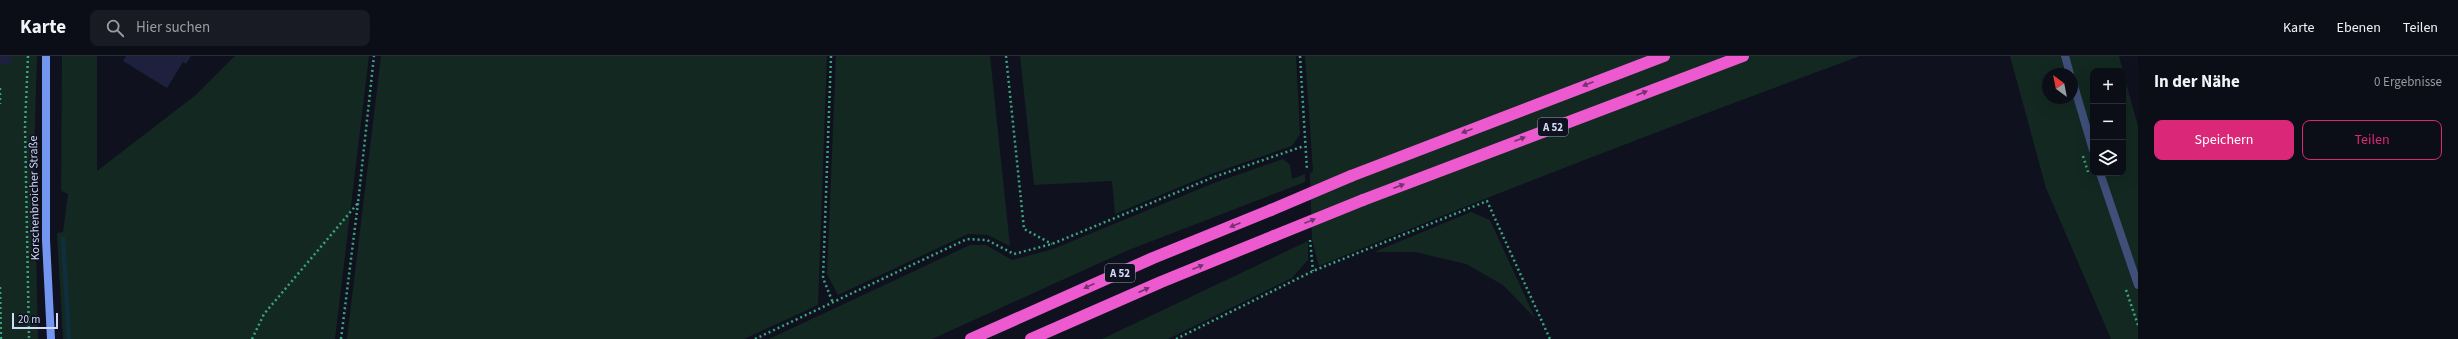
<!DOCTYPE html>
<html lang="de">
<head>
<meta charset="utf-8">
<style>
	:root { --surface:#0b0d17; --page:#191b24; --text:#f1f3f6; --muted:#9a9ca1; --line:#2b2d36; --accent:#db2777 }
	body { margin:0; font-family:"Source Sans 3",sans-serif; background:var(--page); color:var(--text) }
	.controls { position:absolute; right:12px; top:12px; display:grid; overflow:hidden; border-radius:8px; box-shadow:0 4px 16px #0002 }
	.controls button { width:36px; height:36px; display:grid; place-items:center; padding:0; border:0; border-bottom:1px solid var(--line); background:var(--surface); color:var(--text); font:20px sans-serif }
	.compass { position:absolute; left:2042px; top:12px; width:36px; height:36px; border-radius:50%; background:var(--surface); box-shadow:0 4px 16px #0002; rotate:328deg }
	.scale { position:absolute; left:12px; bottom:10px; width:46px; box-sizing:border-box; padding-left:4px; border:2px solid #d2dafa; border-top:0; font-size:11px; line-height:14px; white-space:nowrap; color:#d2dafa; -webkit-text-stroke:3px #0f111f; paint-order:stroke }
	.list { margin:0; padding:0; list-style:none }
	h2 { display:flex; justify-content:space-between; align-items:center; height:52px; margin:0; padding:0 16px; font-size:17px }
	h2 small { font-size:13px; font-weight:400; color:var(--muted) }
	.actions { display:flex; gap:8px; padding:12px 16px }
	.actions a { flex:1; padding:9px 0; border:1px solid var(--accent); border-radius:8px; text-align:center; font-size:14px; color:var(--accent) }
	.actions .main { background:var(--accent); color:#fff }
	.icon { flex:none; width:22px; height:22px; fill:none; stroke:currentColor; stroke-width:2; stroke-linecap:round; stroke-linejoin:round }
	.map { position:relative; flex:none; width:2138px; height:283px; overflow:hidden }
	header { display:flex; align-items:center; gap:24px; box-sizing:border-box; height:56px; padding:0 20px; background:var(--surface); border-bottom:1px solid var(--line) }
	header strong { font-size:19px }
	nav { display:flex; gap:22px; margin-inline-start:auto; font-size:14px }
	.search { width:280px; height:36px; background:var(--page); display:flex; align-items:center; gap:10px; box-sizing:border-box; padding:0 14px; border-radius:8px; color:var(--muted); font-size:15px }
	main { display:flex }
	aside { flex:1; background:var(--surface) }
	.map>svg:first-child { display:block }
</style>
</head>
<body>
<header>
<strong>Karte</strong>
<div class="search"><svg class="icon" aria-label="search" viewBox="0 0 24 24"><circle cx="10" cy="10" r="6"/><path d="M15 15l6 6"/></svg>Hier suchen</div>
<nav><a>Karte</a><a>Ebenen</a><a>Teilen</a></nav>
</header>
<main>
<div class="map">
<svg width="2138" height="283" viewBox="0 0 2138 283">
	<rect width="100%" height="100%" fill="#0f111f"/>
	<!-- green -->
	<g fill="#132821" fill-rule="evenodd">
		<polygon points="0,0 37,0 34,101 38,283 0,283"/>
		<polygon points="62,0 97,0 97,115 197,38 235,0 369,0 335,283 63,283 57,177 63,176 68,138 61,135"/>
		<polygon points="381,0 827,0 818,249 744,283 347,283"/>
		<polygon points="836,0 990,0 1010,190 988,179 968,178 838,239 827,218"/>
		<polygon points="1020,0 1296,0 1300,78 1292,90 1211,118 1115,158 1112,125 1034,129"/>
		<path d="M1305,0h555c-182,67 -362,136 -541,210l-7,-26 -2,-67 3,-2z"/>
		<path d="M2010,0h109l4,15h-30v102h30v-101l15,54v213h-27l-65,-151zM2048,18h24v24h-24z"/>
		<polygon points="1283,103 1290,109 1292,123 1305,118 1305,126 1126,195 932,283 769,283 970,189 986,189 1012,204 1053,193 1214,127"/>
		<polygon points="1471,156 1490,164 1535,262 1503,229 1466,208 1415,196 1374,196"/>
		<polygon points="1308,185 1308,204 1292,222 1168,283 1102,283"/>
	</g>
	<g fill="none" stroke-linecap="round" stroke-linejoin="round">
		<!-- stream -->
		<polyline stroke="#102f3d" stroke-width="4.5" points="63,183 69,283"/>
	</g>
	<!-- building -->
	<g fill="#1d213e">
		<polygon points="0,0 12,0 11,9 0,8"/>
		<polygon points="126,0 191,0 186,8 183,6 167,32 123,5"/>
	</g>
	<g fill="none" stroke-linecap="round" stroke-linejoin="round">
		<!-- path -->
		<g stroke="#3ba57d" stroke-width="2.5" stroke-dasharray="2 3" stroke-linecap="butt">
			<polyline points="28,0 25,70 29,283"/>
			<polyline points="831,0 823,222 833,247"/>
			<polyline points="1006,0 1024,173 1052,188"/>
			<polyline points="1300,0 1307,114"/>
			<polyline points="0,32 0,48"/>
			<polyline points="2083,100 2088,116"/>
			<polyline points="1310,184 1313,215"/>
			<polyline points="0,231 1,283"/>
			<polyline points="2126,234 2138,269"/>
			<polyline points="252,283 264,258 358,147 374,0"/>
			<polyline points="341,283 358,147"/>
			<polyline points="755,283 967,183 987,184 1014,198 1052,188 1214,121 1304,90"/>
			<polyline points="1176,283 1313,215 1487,145 1550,283"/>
		</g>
		<!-- minor -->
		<g stroke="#3f4f79" stroke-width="8">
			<polyline points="2065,0 2070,18"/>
			<polyline points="2072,23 2093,94"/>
			<polyline points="2100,117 2138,229"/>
		</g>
		<!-- secondary -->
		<polyline stroke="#7397f0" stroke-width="8" points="46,0 46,184 51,283"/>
		<!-- motorway -->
		<g stroke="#ed5acf" stroke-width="12">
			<polyline points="1351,120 1664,0"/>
			<polyline points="1363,144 1743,0"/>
			<polyline points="971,283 1153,202 1271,154"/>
			<polyline points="1031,283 1161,226 1274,180"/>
		</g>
		<!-- motorway-bridge -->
		<g stroke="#ed5acf" stroke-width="12">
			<polyline points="1271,154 1351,120"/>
			<polyline points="1274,180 1363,144"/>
		</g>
	</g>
	<!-- one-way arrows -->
	<defs><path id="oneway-solid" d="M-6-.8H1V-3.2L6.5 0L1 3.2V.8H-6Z"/></defs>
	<g fill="#73326e">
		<use href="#oneway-solid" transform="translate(1588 28) rotate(159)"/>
		<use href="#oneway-solid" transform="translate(1642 37) rotate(-21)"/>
		<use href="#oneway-solid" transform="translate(1467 75) rotate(159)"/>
		<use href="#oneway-solid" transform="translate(1520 83) rotate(-21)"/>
		<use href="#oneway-solid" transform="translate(1399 130) rotate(-21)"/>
		<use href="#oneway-solid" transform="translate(1310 165) rotate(-22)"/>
		<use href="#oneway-solid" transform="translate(1235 169) rotate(157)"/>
		<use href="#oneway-solid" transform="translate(1198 211) rotate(-22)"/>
		<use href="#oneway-solid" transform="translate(1089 230) rotate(156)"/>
		<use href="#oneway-solid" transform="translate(1144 234) rotate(-24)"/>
	</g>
	<g text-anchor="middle" stroke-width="3" stroke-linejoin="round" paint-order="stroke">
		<!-- shield labels -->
		<g fill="#0f111f" stroke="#989eb8" stroke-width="1">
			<rect x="1538" y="62" width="30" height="18" rx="3"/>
			<rect x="1105" y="208" width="30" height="18" rx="3"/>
		</g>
		<g font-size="11" font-weight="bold" fill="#d2dafa">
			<text x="1553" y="75">A 52</text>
			<text x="1120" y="221">A 52</text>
		</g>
		<!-- street labels -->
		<g font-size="12" fill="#d2dafa" stroke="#0f111f">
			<text transform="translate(34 142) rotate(-91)" y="4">Korschenbroicher Straße</text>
		</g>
	</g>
</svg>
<div class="controls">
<button>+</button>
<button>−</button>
<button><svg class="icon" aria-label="layers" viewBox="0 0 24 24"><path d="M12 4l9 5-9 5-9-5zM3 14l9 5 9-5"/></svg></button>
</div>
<svg class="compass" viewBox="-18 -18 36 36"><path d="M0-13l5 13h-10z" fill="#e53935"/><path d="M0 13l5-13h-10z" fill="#9a9ca1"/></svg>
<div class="scale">20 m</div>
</div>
<aside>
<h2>In der Nähe<small>0 Ergebnisse</small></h2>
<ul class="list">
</ul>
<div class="actions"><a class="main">Speichern</a><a>Teilen</a></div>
</aside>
</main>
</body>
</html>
